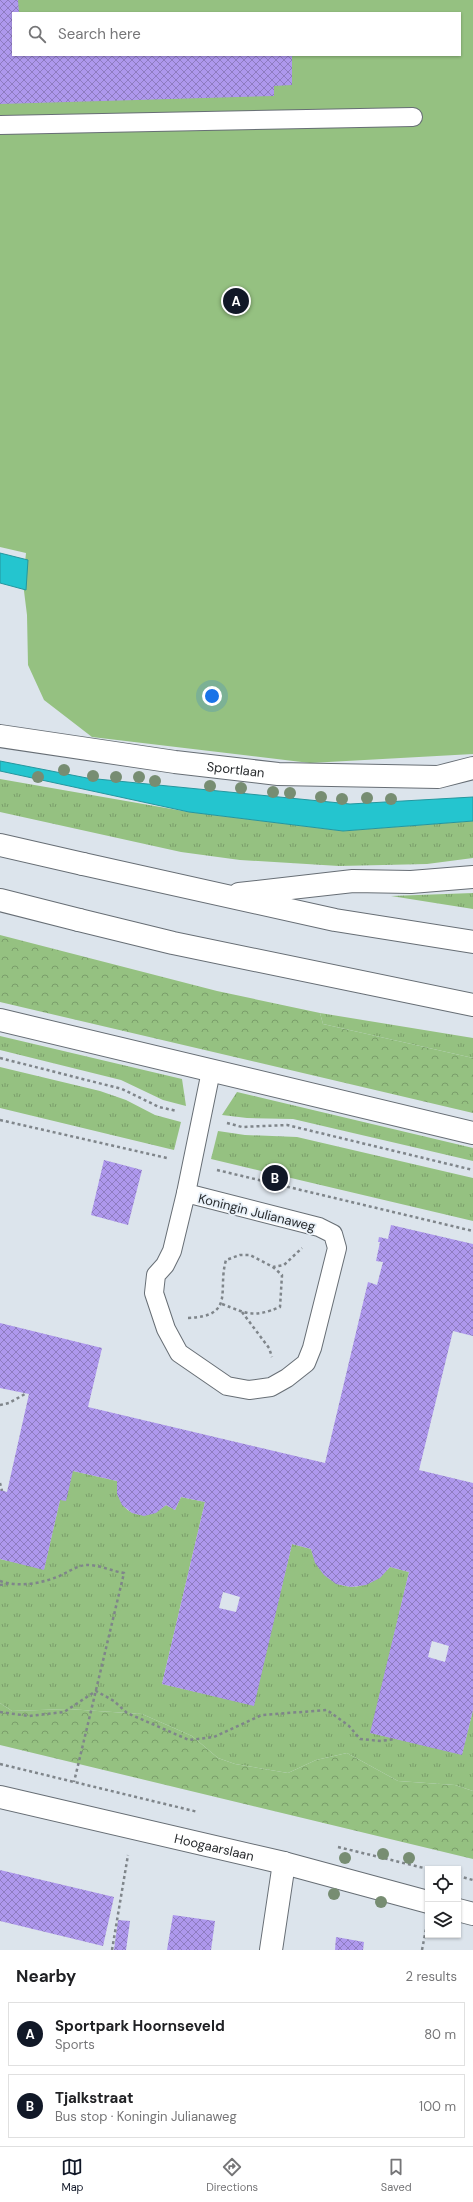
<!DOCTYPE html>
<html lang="en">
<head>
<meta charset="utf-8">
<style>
	:root { --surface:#fff; --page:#f2f2f2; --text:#202124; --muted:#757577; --line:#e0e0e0; --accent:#111827 }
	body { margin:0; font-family:"DM Sans",sans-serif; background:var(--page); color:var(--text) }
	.controls { position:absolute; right:12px; bottom:12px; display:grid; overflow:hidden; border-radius:0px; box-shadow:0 1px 3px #0004 }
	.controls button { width:36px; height:36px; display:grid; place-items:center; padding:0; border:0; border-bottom:1px solid var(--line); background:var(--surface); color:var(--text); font:20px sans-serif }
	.you { position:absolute; left:212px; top:696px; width:14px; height:14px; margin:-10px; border:3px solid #fff; border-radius:50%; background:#1a73e8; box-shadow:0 0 0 6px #1a73e833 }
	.badge { display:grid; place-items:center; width:26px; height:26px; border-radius:50%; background:var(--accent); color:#fff; font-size:13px; font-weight:700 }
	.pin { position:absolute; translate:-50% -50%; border:2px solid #fff; box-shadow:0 1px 4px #0006 }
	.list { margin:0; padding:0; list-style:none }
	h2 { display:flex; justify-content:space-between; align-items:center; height:52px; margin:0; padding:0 16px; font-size:17px }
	h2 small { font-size:13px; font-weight:400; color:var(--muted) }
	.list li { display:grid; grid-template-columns:26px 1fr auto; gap:12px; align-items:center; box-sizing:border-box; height:64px; margin:0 8px 8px; padding:0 8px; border:1px solid var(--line); border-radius:0px }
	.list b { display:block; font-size:15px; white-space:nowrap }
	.list p { margin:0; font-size:13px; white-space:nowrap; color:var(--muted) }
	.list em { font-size:13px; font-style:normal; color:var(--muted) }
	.icon { flex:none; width:22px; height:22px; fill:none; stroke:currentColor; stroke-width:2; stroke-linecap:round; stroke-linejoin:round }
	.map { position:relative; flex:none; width:473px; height:1950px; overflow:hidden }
	.search { position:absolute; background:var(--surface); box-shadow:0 1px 3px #0004; left:12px; right:12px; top:12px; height:44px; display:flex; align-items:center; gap:10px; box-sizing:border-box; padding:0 14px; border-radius:0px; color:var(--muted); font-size:15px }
	.sheet { height:196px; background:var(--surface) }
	nav { display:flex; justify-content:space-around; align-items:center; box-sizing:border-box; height:56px; border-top:1px solid var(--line); background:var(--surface); font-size:11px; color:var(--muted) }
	nav a { display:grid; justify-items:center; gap:2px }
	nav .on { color:var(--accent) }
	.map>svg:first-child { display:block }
</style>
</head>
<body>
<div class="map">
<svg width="473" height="1950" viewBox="0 0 473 1950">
	<defs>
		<pattern id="grass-tufts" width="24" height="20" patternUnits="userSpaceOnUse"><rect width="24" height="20" fill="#95c181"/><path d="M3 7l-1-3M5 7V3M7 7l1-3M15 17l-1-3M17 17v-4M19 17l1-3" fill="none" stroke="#7a9d6a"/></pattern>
		<pattern id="forest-crowns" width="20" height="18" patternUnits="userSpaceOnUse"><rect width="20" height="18" fill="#95c181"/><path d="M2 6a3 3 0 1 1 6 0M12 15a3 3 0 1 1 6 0" fill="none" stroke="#7a9d6a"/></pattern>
		<pattern id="building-cross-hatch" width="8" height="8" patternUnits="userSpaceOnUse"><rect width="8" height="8" fill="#ae98ed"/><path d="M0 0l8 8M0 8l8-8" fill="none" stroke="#8e7cc0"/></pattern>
	</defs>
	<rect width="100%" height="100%" fill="#dce4ec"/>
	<!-- grass -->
	<g fill="url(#grass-tufts)">
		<polygon points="0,779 189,812 343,831 473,821 473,858 427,864 339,866 240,860 181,852 0,812"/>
		<polygon points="473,893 473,909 391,896"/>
		<polygon points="320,1013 473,1038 473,1058 323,1024"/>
		<polygon points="0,1036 182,1079 186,1106 163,1100 121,1080 0,1050"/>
		<polygon points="0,1067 100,1091 126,1100 155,1115 181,1122 174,1150 0,1108"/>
		<polygon points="237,1092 473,1148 473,1161 293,1119 247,1118 222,1115"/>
		<polygon points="218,1131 245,1135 297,1137 473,1178 473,1221 211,1159"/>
		<path d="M73,1471l44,10c-1,32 24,44 49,24l9,5 6,-13 24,5 -43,182 91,21 39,-161 19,5c12,41 49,51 79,18l19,5 -38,161 91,21 11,-44v81l-18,-6 -57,-4 -51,-28 -31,7 -28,13 -53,-9 -17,-6 -26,-22 -50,-22 -74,-5 -56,2 -12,-8v-144l44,10 16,-69z"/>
	</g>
	<!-- forest -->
	<g fill="url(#forest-crowns)">
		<polygon points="0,935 217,991 320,1013 323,1024 473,1058 473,1113 0,1002"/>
		<polygon points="0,1703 12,1711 68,1709 142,1714 192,1736 218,1758 235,1764 288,1773 316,1760 347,1753 398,1781 455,1785 473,1791 473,1859 0,1745"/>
	</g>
	<!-- pitch -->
	<path fill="#95c181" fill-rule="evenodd" d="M0,0h473v754l-163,9 -218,-26 -48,-37 -16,-35 -1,-50 -4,-32 3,-30 -26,-6zM13,13h447v42h-447z"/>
	<!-- water -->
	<g fill="#24c5cf" stroke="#25969e">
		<polygon points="0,553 28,560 26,590 0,583"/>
		<polygon points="0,761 87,778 350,804 473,797 473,821 343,831 189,812 0,771"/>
	</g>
	<!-- building -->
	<g fill="url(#building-cross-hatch)" fill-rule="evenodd">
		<polygon points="0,0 18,0 19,13 13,13 13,55 292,55 292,85 274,86 274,96 0,104"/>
		<polygon points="104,1160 142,1170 128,1225 91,1215"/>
		<path d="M391,1225l82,19v92l-20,-5 -34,139 54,13v227l-11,45 -92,-22 39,-161 -19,-5 -10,11 -14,7 -15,2 -15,-3 -12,-9 -9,-12 -4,-14 -19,-5 -38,162 -92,-22 43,-182 -24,-5 -6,13 -9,-5 -10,8 -12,3 -12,-3 -10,-8 -5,-11v-13l-44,-10 -7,30 -6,-1 -16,70 -44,-11v-69l7,2 22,-98 -29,-6v-65l102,25 -14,59 237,56 43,-181 9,3 6,-23 -7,-1 4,-19h-2l1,-5 9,2zM223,1592l17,5 -4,15 -17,-4zM432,1641l17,5 -4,16 -17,-5z"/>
		<polygon points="0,1870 114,1897 103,1946 0,1921"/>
		<polygon points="173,1915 215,1921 211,1950 167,1950"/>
		<polygon points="118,1920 130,1921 126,1950 114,1950"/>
		<polygon points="336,1937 364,1942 363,1950 335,1950"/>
	</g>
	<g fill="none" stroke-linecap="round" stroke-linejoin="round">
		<!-- lane casing -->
		<g stroke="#676e75" stroke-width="20">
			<g id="lane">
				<polyline points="0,125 413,117"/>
				<polygon points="186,1193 319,1227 333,1234 337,1248 312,1348 306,1363 287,1378 271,1387 249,1390 227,1386 179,1353 166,1329 154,1293 156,1275 165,1265 172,1251"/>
				<polyline points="186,1193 211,1071"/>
			</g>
		</g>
		<!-- street casing -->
		<g stroke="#676e75" stroke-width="24">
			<g id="street">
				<path id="s1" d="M0,736l175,26 103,12 160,3 35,-9"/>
				<path id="s2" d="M0,1797l284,66 144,39"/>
				<polyline points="458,1910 473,1914"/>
				<polyline points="271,1950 284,1863"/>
			</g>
		</g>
		<!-- secondary casing -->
		<g stroke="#676e75" stroke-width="24">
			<polyline id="secondary" points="0,1020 473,1133"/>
		</g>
		<!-- primary casing -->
		<g stroke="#676e75" stroke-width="24">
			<g id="primary">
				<polyline points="0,845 83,864"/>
				<polyline points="0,900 79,920"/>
			</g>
		</g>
		<!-- highway casing -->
		<g stroke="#676e75" stroke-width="24">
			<g id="highway">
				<polyline points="83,864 335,920 473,942"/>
				<polyline points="239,894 353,881 411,882 473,877"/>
				<polyline points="79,920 173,943 473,1005"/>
			</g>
		</g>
		<!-- path -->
		<g stroke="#7f858a" stroke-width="2.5" stroke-dasharray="3 3" stroke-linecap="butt">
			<polyline points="0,1058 122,1089 159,1107 177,1111"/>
			<polyline points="0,1120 167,1158"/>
			<polyline points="227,1123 242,1127 287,1125 473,1170"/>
			<polyline points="217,1170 473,1231"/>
			<path d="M222,1304c26,10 31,14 58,3l2,-32 -9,-8"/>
			<polyline points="242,1312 269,1348 272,1357"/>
			<path d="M188,1318c48,-2 29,-27 38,-58l14,-5h10l23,12 11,-2 18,-17"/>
			<polyline points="0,1405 9,1403 25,1394"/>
			<polyline points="0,1483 2,1491"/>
			<path d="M0,1581c18,6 39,3 57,-4 10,-4 17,-10 28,-12 11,-1 27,6 39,8l-50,209"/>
			<polyline points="0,1585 8,1584"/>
			<polyline points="0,1712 29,1716 64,1712 96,1691 114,1701 127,1713 189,1740 214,1737 262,1715 327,1710 349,1726 360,1739 381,1741 395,1739"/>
			<polyline points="0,1764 198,1812"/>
			<polyline points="338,1847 428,1869"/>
			<polyline points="458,1876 473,1880"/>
			<polyline points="112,1950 128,1855"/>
			<polyline points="422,1950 426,1929"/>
		</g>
		<!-- lane -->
		<use href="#lane" stroke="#fff" stroke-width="18"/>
		<!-- street -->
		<use href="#street" stroke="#fff" stroke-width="22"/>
		<!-- secondary -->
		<use href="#secondary" stroke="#fff" stroke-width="22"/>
		<!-- primary -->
		<use href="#primary" stroke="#fff" stroke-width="22"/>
		<!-- highway -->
		<use href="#highway" stroke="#fff" stroke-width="22"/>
	</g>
	<!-- trees -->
	<g fill="#778d72">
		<circle cx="64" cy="770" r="6"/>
		<circle cx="93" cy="776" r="6"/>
		<circle cx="38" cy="777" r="6"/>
		<circle cx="116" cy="777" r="6"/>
		<circle cx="139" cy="777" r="6"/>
		<circle cx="155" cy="781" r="6"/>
		<circle cx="210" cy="786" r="6"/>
		<circle cx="241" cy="788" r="6"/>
		<circle cx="273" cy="792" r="6"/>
		<circle cx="290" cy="793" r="6"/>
		<circle cx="321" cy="797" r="6"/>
		<circle cx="367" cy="798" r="6"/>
		<circle cx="342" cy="799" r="6"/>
		<circle cx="391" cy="799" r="6"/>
		<circle cx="383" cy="1854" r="6"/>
		<circle cx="345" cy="1858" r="6"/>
		<circle cx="409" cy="1858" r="6"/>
		<circle cx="334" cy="1894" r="6"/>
		<circle cx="381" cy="1902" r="6"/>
	</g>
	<g text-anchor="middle" stroke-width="3.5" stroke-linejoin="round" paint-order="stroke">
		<!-- street labels -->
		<g font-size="13" fill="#272a2d" stroke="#e9f1f9">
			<text dy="5" stroke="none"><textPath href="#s1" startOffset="238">Sportlaan</textPath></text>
			<text transform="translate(257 1212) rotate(14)" y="5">Koningin Julianaweg</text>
			<text dy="5" stroke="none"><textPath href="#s2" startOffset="220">Hoogaarslaan</textPath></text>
		</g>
	</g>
</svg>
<div class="controls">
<button><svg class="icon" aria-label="locate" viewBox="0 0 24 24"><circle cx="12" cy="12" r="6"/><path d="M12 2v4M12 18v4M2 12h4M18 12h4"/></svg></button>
<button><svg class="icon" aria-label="layers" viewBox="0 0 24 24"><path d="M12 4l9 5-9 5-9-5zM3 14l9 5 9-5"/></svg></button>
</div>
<div class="you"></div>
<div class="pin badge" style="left:236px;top:301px">A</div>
<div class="pin badge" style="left:275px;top:1178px">B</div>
<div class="search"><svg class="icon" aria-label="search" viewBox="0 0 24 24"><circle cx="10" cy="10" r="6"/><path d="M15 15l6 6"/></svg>Search here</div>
</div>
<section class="sheet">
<h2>Nearby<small>2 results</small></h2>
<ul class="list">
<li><span class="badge">A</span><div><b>Sportpark Hoornseveld</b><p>Sports</p></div><em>80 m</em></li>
<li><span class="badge">B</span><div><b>Tjalkstraat</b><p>Bus stop · Koningin Julianaweg</p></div><em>100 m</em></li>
</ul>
</section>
<nav>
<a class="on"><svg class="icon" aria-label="map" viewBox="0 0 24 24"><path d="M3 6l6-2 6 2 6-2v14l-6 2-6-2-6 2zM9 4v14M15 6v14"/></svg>Map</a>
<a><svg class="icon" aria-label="directions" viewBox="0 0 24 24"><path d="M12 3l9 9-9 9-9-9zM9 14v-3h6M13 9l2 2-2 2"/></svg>Directions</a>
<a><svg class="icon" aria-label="saved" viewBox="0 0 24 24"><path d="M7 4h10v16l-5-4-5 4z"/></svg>Saved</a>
</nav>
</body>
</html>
